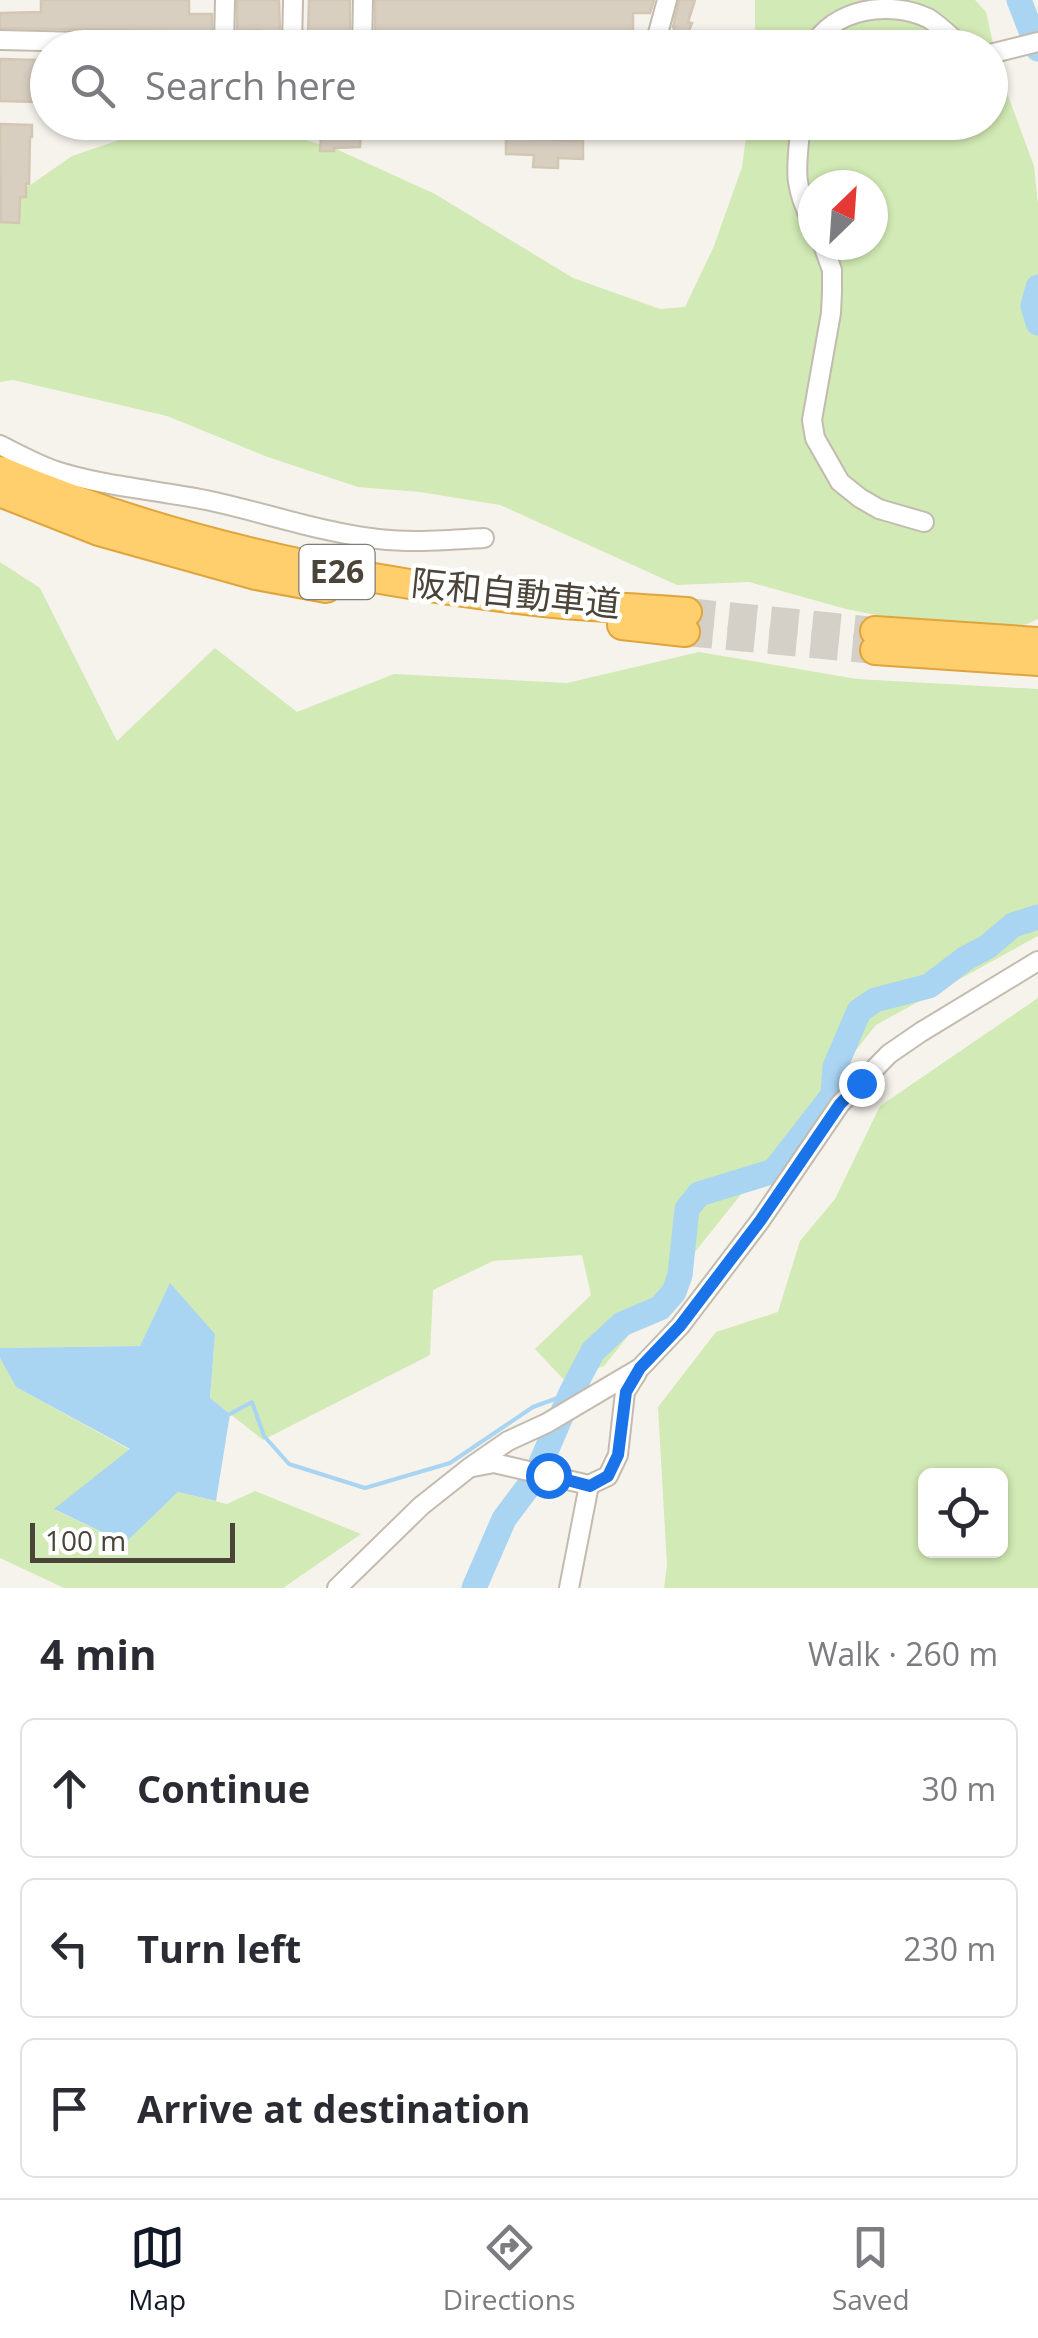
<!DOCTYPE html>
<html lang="en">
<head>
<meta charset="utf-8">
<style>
	:root { --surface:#fff; --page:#f2f2f3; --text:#2b2b33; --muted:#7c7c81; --line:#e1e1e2; --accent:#111827 }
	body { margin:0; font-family:"Open Sans","Noto Sans JP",sans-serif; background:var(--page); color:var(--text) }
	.controls { position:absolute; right:30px; bottom:30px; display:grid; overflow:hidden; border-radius:15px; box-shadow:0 2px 8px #0004 }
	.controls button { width:90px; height:90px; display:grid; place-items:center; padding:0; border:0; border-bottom:2px solid var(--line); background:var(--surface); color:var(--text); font:50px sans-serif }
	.compass { position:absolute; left:798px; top:170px; width:90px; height:90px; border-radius:50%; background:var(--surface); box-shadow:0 2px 8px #0004; rotate:25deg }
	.scale { position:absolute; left:30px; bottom:25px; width:205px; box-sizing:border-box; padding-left:10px; border:5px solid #4b4439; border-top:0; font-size:28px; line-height:35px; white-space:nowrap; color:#4b4439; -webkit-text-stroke:8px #fff; paint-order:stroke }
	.stop { position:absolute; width:30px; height:30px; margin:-22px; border:8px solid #1a73e8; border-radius:50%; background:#fff }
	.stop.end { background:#1a73e8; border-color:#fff; box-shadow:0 2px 10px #0008 }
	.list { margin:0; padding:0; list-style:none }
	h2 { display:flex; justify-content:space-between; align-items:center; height:130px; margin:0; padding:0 40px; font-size:42px }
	h2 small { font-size:32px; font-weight:400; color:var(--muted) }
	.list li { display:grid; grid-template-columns:65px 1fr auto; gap:30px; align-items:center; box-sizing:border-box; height:140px; margin:0 20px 20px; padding:0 20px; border:2px solid var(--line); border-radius:15px }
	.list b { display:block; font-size:38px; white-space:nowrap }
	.list em { font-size:32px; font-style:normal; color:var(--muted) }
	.icon { flex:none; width:55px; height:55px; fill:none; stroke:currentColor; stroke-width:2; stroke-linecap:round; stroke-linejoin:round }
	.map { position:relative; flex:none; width:1038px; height:1588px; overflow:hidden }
	.search { position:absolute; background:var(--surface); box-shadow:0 2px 8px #0004; left:30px; right:30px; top:30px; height:110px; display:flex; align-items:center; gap:25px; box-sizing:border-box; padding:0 35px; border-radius:55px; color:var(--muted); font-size:38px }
	.sheet { height:610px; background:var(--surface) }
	nav { display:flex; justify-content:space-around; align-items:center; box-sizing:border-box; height:140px; border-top:2px solid var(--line); background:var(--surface); font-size:28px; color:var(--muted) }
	nav a { display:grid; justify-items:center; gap:5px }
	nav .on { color:var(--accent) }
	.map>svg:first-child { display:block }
</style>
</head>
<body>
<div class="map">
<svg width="1038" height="1588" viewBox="0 0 1038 1588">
	<rect width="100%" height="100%" fill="#f6f3ec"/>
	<!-- green -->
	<g fill="#d2eab5" fill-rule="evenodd">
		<path d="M755,0h220l11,12 14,62 34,92 4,38v415l-11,5 -57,10 -124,-25 -97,-27 -72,3 -177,-80 -80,-13 -62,-5 -93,-31 -98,-40 -154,-36 -13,2v-179l9,-3 63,-44 97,-33h79l88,26 99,45 138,84 87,31 25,-2 29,-61 28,-79 6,-44 242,-1v-74l-235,-1zM813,185h60v60h-60z"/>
		<polygon points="0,562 40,588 117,741 215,648 297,712 394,674 567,683 699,652 857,679 1038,689 1038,936 876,1025 604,1366 565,1381 535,1349 591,1295 582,1255 493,1261 433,1290 430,1355 263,1440 210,1398 215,1334 170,1284 140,1346 0,1348"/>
		<path d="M1038,998v590h-374l3,-23 -9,-158 58,-75 62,-20 22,-71 35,-42 45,-93zM926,1476h74v74h-74z"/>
		<polygon points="0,1358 16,1387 130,1450 55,1510 125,1543 178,1492 227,1504 255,1491 361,1534 283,1588 64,1588 0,1558"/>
	</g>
	<!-- water -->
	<polygon fill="#a9d4f2" points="170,1283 215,1334 210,1398 230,1414 216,1501 178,1492 125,1543 54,1509 130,1449 16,1387 0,1358 0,1348 140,1346"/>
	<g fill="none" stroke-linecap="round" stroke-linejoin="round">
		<!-- stream -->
		<polyline stroke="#a9d4f2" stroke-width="4" points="230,1414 252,1402 264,1436 289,1464 365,1488 450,1463 533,1407 571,1393"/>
		<!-- river -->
		<g stroke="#a9d4f2" stroke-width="25">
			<polyline points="1019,0 1038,49"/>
			<polyline points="1038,287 1033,306 1038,323"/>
			<polyline points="474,1588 504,1519 534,1479 571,1393 593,1351 622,1324 660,1308 674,1292 680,1275 687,1209 699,1194 774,1171 833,1095 835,1067 859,1011 875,1000 929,986 966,958 987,947 1013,925 1038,917"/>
		</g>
	</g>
	<!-- building -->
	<g fill="#d8cfc1" stroke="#d3c7b4" stroke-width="2.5">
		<polygon points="41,0 189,0 189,14 212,14 212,32 0,28 0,13 41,12"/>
		<polygon points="237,0 279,0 280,34 260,34 260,30 237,31"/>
		<polygon points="309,0 350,0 350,38 308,35"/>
		<polygon points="375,0 654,0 650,13 633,13 633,41 375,36"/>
		<polygon points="679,0 695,0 688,22 692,23 682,48 667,48 675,27 673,27"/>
		<polygon points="0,59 39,60 37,102 0,101"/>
		<polygon points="0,124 32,125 32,137 30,137 29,184 26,184 26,197 20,197 19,223 1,222"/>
		<polygon points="343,133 361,133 360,147 334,148 334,151 320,151 321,136 342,136"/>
		<polygon points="506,138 583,141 583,159 558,158 558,168 533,167 534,155 506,154"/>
	</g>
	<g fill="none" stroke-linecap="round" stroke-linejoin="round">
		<!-- highway-tunnel -->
		<g stroke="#d4d0c8" stroke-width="28" stroke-dasharray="28 14" stroke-linecap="butt">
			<polyline points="687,612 875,631"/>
			<polyline points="685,632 875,650"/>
		</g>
		<!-- minor casing -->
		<g stroke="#c2bbae" stroke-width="22">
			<g id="minor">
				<polyline points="0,40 343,48"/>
				<polyline points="224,45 225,0"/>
				<polyline points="292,47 293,0"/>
				<polyline points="362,48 363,0"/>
				<polyline points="654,48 667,0"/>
				<path d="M812,48c21,-40 78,-48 116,-30 13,8 24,20 36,30"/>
				<polyline points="990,54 1038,42"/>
				<polyline points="472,122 474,125 611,127 616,122"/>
				<path d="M801,122c-4,45 -10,60 12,102"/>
				<polyline points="823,245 832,270 832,292 831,313 812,420 815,438 840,482 860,498 879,509 924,522"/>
				<path d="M0,445c18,9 36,19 56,26 46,15 101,19 150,29 57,12 113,32 172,39 36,4 70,1 106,-1"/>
				<polyline points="473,1467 494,1463 589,1485 608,1476 618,1455 625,1392 637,1373"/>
				<polyline points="337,1588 421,1506 469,1468 508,1441 547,1423 640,1368 680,1326 760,1221 840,1104 889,1054 921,1032 1038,961"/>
				<polyline points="569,1588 589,1485"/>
			</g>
		</g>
		<!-- highway casing -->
		<g stroke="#e0a43c" stroke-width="32">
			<g id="highway">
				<path d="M0,471c172,73 358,111 544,131 47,5 96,6 143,10"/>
				<polyline points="0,492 99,531 256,575 326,588"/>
				<polyline points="622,625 685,632"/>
				<polyline points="875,631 1038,642"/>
				<polyline points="875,650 1038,661"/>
			</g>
		</g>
		<!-- minor -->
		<use href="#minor" stroke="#fff" stroke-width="18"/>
		<!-- highway -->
		<use href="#highway" stroke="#ffcf6e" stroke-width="28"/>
	</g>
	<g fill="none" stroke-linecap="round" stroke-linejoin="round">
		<!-- route -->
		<polyline stroke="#1a73e8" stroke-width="12" points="548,1475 590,1486 608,1476 618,1455 626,1392 640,1368 680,1326 760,1221 840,1104 861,1083"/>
	</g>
	<g text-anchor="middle" stroke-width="9" stroke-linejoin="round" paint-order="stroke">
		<!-- shield labels -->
		<rect fill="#fff" stroke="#817c74" stroke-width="2.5" x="299.5" y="545" width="75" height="54" rx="8"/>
		<g font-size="32" font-weight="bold" fill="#4b4439">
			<text x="337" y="583">E26</text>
		</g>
		<!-- street labels -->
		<g font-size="35" fill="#4b4439" stroke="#fff">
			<text transform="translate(516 594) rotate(6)" y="12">阪和自動車道</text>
		</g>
	</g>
</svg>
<div class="controls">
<button><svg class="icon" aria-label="locate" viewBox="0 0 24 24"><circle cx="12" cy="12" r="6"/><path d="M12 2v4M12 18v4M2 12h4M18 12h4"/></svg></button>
</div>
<svg class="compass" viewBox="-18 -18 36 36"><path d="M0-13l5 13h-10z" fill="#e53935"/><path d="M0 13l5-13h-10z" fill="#7c7c81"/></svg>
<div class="scale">100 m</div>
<div class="stop" style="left:548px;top:1475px"></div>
<div class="stop end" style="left:861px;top:1083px"></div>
<div class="search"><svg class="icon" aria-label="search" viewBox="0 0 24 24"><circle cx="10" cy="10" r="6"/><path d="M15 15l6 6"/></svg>Search here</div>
</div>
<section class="sheet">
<h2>4 min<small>Walk · 260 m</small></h2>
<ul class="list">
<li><svg class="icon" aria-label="ahead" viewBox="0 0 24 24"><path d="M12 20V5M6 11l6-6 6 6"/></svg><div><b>Continue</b></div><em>30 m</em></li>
<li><svg class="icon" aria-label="left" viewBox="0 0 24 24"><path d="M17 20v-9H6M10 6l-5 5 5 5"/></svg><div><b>Turn left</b></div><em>230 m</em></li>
<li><svg class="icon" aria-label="arrive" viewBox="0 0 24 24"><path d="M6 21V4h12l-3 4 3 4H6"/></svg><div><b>Arrive at destination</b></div></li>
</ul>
</section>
<nav>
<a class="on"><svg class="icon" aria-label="map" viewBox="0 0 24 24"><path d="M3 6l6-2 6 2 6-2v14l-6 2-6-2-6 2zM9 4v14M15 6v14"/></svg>Map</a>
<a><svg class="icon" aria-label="directions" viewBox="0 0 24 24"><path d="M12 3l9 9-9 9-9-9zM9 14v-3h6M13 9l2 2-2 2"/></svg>Directions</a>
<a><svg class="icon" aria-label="saved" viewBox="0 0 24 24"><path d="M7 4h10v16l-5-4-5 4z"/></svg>Saved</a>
</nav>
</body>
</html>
